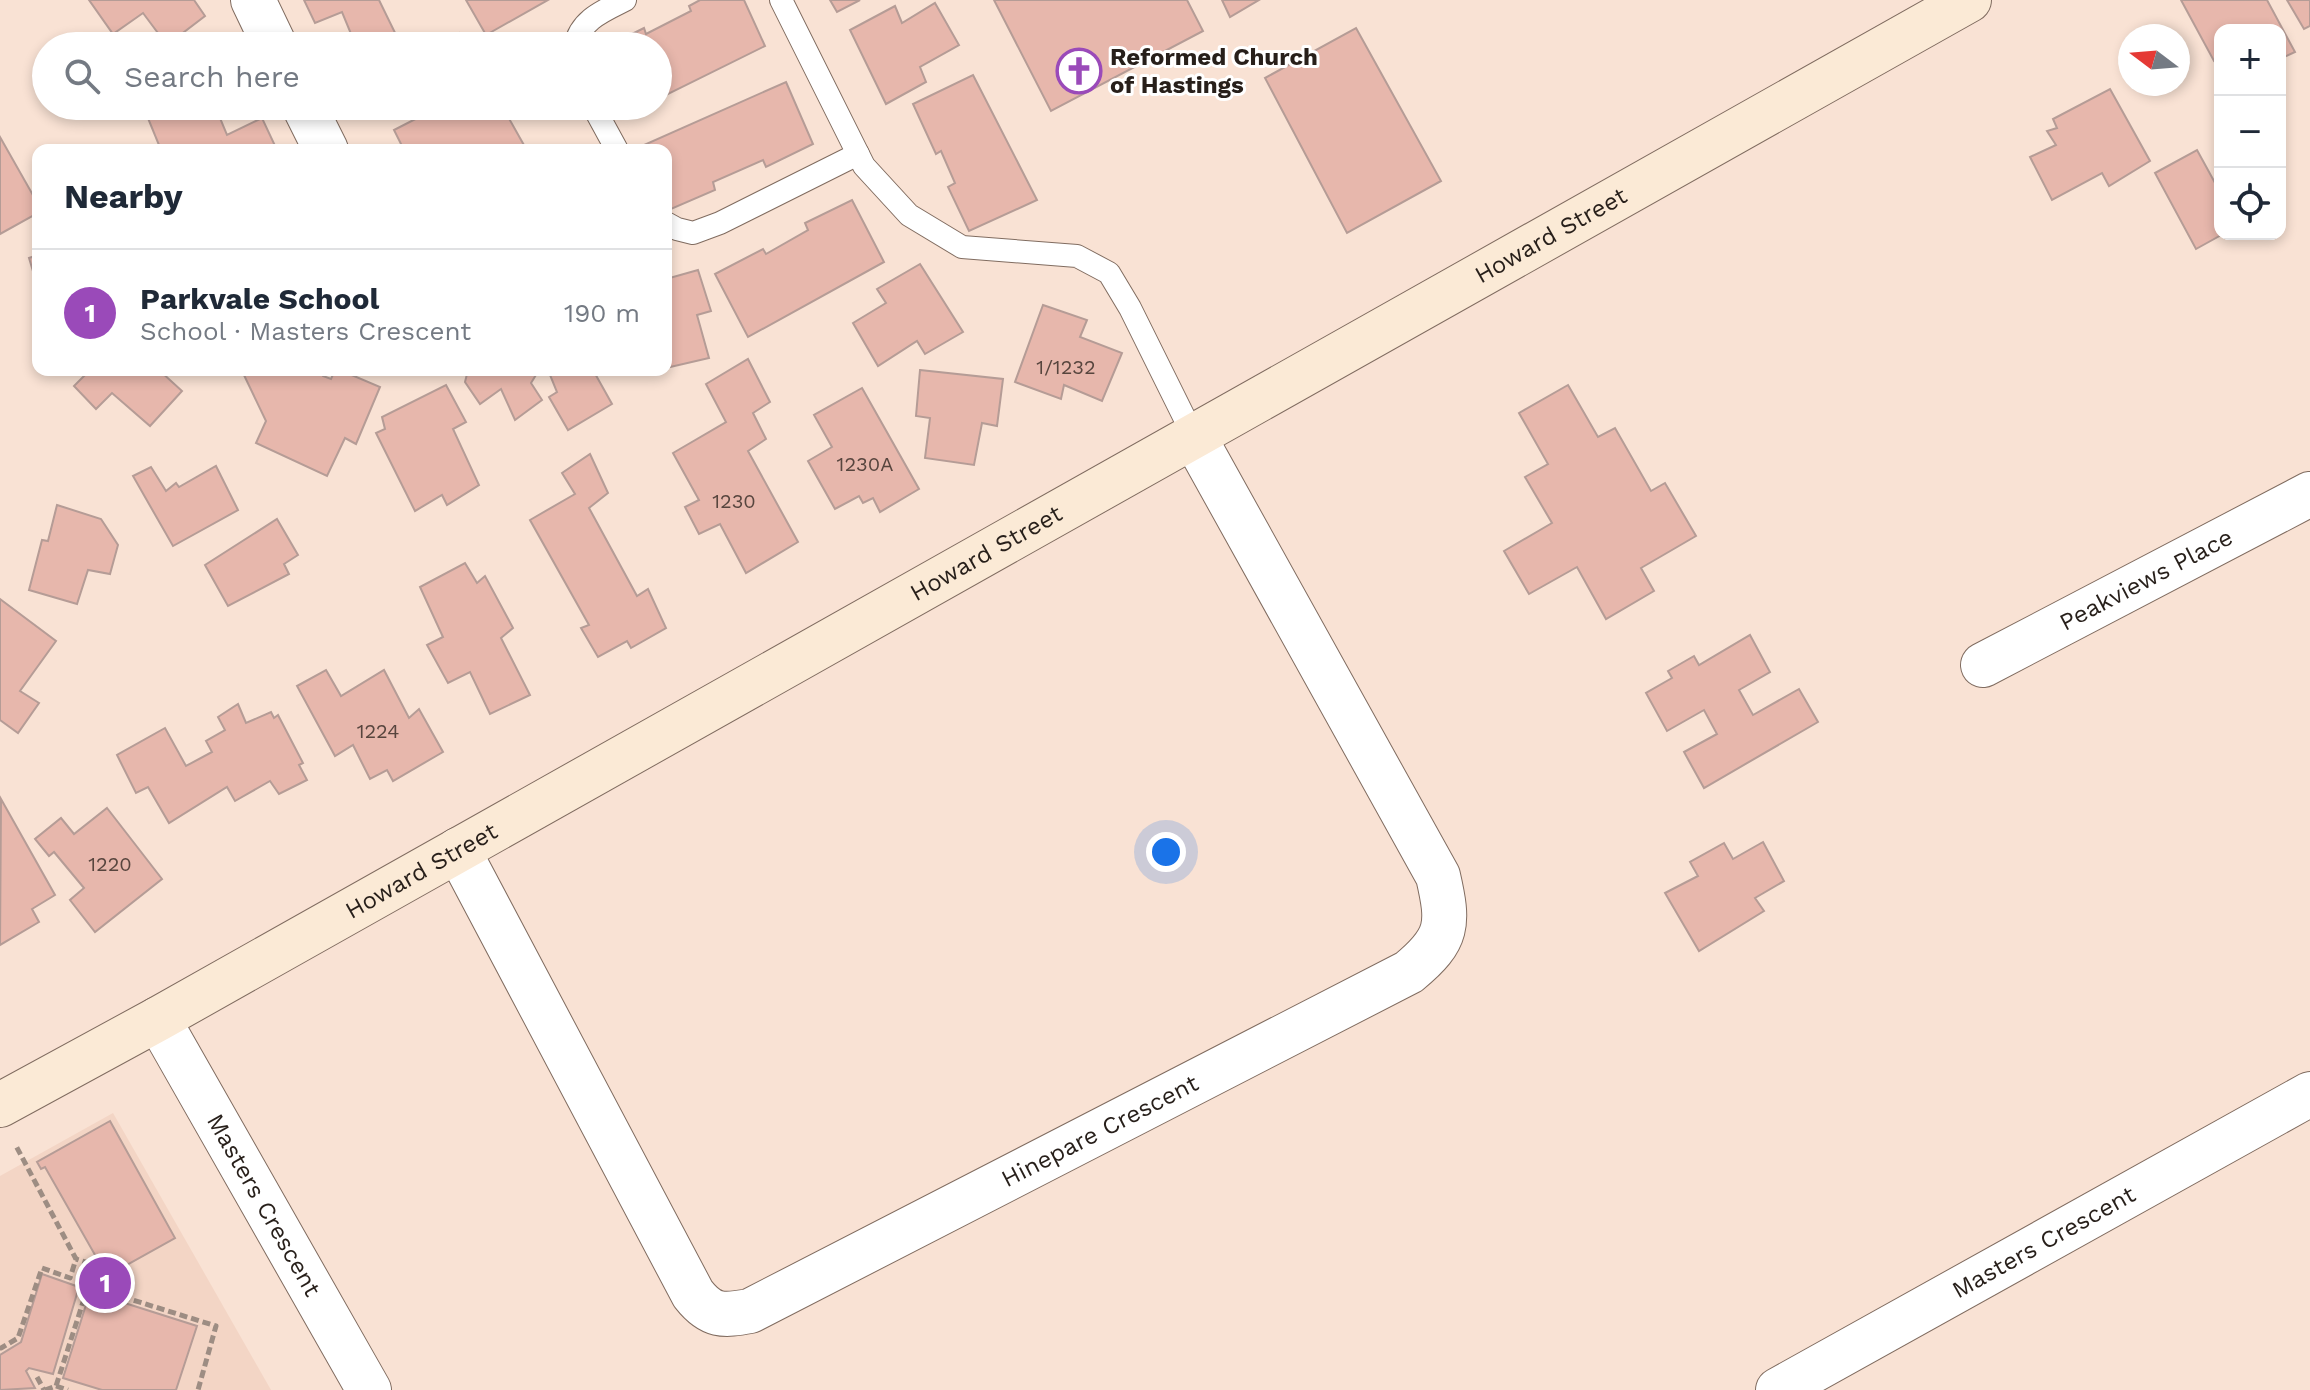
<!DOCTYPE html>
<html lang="en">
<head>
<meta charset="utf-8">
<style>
	:root { --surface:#fff; --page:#f6f6f7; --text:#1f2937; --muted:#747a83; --line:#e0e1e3; --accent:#9a4ab9 }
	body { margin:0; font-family:"Work Sans",sans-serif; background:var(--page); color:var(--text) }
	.controls { position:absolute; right:24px; top:24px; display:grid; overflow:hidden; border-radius:16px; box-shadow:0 4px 12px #0003 }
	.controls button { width:72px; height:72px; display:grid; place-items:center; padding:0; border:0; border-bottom:2px solid var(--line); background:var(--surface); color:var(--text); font:40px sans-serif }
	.compass { position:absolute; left:2118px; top:24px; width:72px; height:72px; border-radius:50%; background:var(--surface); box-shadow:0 4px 12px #0003; rotate:286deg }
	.you { position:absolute; left:1166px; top:852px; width:28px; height:28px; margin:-20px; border:6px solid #fff; border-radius:50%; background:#1a73e8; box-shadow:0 0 0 12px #1a73e833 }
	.badge { display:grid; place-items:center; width:52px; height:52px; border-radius:50%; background:var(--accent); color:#fff; font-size:26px; font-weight:700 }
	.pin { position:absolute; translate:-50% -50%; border:4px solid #fff; box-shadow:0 2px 8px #0006 }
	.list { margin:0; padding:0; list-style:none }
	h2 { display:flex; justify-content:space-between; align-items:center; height:104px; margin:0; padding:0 32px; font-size:34px }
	h2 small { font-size:26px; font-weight:400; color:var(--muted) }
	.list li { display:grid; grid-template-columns:52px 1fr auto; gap:24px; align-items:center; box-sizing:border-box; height:128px; padding:0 32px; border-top:2px solid var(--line) }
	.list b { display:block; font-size:30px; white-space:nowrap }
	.list p { margin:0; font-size:26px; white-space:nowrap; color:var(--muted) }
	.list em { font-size:26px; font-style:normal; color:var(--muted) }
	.icon { flex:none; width:44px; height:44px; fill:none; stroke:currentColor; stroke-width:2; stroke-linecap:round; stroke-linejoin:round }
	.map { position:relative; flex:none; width:2310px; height:1390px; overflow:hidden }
	.search { position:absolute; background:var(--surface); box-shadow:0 4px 12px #0003; left:32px; top:32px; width:640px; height:88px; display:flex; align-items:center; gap:20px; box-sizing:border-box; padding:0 28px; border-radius:44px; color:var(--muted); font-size:30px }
	.panel { position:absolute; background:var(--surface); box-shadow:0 4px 12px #0003; left:32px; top:144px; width:640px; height:232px; border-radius:16px }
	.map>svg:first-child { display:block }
</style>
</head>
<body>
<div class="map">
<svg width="2310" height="1390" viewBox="0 0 2310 1390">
	<rect width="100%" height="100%" fill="#f9e2d4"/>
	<!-- built -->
	<polygon fill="#f3d5c5" points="113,1113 271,1390 0,1390 0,1176"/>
	<!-- building -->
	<g fill="#e7b7ac" stroke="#b59c96" stroke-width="2">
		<polygon points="89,0 194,0 205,16 167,45 143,13 113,34"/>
		<polygon points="304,0 379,0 400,43 393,46 356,46 342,12 315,23"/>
		<polygon points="466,0 548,0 486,35"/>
		<polygon points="700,0 744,0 765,46 658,99 658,46 608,46 644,28 646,34 691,11 689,6"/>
		<polygon points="830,0 860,0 837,12"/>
		<polygon points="994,0 1187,0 1203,31 1051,111"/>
		<polygon points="1222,0 1259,0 1230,17"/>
		<polygon points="2181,0 2267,0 2295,52 2280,59 2280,30 2220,30 2220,58 2214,61"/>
		<polygon points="2287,0 2310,0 2310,26 2304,29"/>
		<polygon points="935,3 959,45 920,67 926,82 886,104 850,30 895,6 902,23"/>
		<polygon points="1356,28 1441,181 1347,233 1265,78"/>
		<polygon points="459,33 467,46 432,46"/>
		<polygon points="973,75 1037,200 969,231 948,187 955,183 941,151 936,154 913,104"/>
		<polygon points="786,82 813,144 766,167 763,160 713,182 715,190 671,209 666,197 666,150 646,150 644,145"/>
		<polygon points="2110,89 2150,161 2109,186 2102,173 2052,200 2030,157 2056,145 2047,131 2057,128 2053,119"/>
		<polygon points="143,106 215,106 227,135 262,118 277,150 161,150"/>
		<polygon points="431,106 502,106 525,147 520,150 404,150 394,130 433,110"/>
		<polygon points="621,106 645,106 626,115"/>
		<polygon points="0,137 38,204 38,213 0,234"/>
		<polygon points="2197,150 2220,192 2220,234 2223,234 2196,249 2155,173"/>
		<polygon points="852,200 884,262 748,337 715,274 763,249 766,254 808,230 805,223"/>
		<polygon points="38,255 38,288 29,258"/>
		<polygon points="920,264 963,332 925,354 917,341 878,366 853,323 886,303 877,289"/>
		<polygon points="698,270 711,311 697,315 709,358 666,368 666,279"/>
		<polygon points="1043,305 1087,320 1080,337 1122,353 1102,401 1064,385 1061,399 1015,382"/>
		<polygon points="748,359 770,402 753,413 766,439 748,451 798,542 746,573 720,524 699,534 685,507 699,500 673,453 726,422 706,384"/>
		<polygon points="90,370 159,370 182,391 150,426 112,393 96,409 74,386"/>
		<polygon points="251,370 320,370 323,376 331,379 335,370 340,370 380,387 356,444 345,438 327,476 256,443 266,421 243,373"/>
		<polygon points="468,370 539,370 531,383 542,400 515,420 501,389 480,404 465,382"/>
		<polygon points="548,370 593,370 612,404 568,430 549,397 557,392"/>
		<polygon points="920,370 1003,379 997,426 982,423 974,465 925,458 930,418 916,416"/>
		<polygon points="446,385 466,422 453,429 479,485 447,505 442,495 415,511 376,433 385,429 382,417"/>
		<polygon points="1568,385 1598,437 1615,428 1651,491 1665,483 1696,536 1641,568 1654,591 1606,619 1577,567 1529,594 1504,551 1552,523 1525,477 1548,464 1519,413"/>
		<polygon points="862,388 919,489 880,512 873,498 863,503 859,496 835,509 808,461 832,447 814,415"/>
		<polygon points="590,454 608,493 589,508 637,596 648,589 666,628 631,648 627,641 598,657 581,628 589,625 530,520 575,494 562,473"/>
		<polygon points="216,466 238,510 173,546 133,476 151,467 166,491 176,483 179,487"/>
		<polygon points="57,505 101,519 118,545 110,574 88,570 77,604 29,590 42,540 48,541"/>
		<polygon points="277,519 298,555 284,564 289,574 228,606 205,565"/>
		<polygon points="465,563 477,583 485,576 513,628 501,638 530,695 490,714 470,672 448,683 427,645 443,637 420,587"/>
		<polygon points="0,599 56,641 20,691 39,703 18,733 0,720"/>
		<polygon points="1750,635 1770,672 1739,690 1753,715 1799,689 1818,722 1704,788 1684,752 1717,734 1704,710 1667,731 1646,693 1672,678 1668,671 1694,656 1699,665"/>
		<polygon points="326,670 341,696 384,670 409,718 419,709 443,752 393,781 387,770 370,779 353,745 335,756 297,686"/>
		<polygon points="238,704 246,723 271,712 274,718 278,715 303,763 299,765 307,780 279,794 270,781 235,801 227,787 169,823 148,787 136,793 117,755 165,728 186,766 212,752 206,741 225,730 218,717"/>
		<polygon points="1,799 55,895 32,909 39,922 0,945"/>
		<polygon points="107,808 162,879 95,932 70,900 84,888 54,852 49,856 35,839 61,818 74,834"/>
		<polygon points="1763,842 1784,881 1755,898 1764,911 1699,951 1665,893 1698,876 1690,862 1724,843 1733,859"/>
		<polygon points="110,1121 175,1238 107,1276 45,1167 41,1169 37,1162"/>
		<polygon points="42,1274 79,1287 53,1374 29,1368 26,1371 35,1388 0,1390 0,1355 21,1342"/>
		<polygon points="90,1292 197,1326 176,1390 102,1390 63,1378"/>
	</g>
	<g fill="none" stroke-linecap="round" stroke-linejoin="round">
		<!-- lane casing -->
		<g stroke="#806c60" stroke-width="24">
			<g id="lane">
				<polyline points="781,0 864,166 909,215 962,247 1077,256 1109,273 1130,308 1194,437"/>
				<path d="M575,46c5,-26 28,-35 50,-46"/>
				<polyline points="593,106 617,150"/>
				<polyline points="666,223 677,229 693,233 720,223 858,154"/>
			</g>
		</g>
		<!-- street casing -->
		<g stroke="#806c60" stroke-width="46">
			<g id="street">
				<polyline points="253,0 275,46"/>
				<polyline points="304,106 326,150"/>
				<path id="s1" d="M1983,665l327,-171"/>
				<path id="s2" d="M458,850l235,444c18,23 30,22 57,17l659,-339c40,-33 40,-48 29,-96l-244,-439"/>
				<path id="s3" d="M158,1019l211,371"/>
				<path id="s4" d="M1778,1390l532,-296"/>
			</g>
		</g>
		<!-- secondary casing -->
		<g stroke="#806c60" stroke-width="46">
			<g id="secondary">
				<path id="s5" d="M0,1105l158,-86 1811,-1019"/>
			</g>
		</g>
		<!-- path -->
		<g stroke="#9d8d83" stroke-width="5" stroke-dasharray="8 4" stroke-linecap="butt">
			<polyline points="88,1286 216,1326 198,1390"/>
			<polyline points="0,1346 1,1348 18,1338 42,1268 70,1278 76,1259 15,1144"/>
			<polyline points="37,1377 44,1390"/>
			<polyline points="56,1386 68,1390"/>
			<polyline points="45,1390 56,1386 95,1265 76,1259"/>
		</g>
		<!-- lane -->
		<use href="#lane" stroke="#fff" stroke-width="22"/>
		<!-- street -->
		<use href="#street" stroke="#fff" stroke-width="44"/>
		<!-- secondary -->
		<use href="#secondary" stroke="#fbead6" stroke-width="44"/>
	</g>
	<!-- icons -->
	<defs>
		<g id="church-ring" transform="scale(2.3)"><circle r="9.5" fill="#fff" stroke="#9a4ab9" stroke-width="1.5"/><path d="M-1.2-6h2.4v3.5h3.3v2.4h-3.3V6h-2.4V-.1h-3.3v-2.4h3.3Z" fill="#9a4ab9"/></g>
	</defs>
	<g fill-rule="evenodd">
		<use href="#church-ring" x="1079" y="71"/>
	</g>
	<g text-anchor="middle" stroke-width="6" stroke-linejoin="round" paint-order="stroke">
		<!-- number labels -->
		<g font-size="20" fill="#57453e">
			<text x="1066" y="374">1/1232</text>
			<text x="865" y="471">1230A</text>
			<text x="734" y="508">1230</text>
			<text x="378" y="738">1224</text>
			<text x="110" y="871">1220</text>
		</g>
		<!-- poi labels -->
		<g font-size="24" font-weight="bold" fill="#271f1a" stroke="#fff" text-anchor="start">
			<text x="1110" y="65">Reformed Church<tspan x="1110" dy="28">of Hastings</tspan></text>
		</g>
		<!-- street labels -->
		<g font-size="24" fill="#271f1a" stroke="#fff">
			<text dy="8" stroke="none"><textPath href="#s5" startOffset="1778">Howard Street</textPath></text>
			<text dy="8" stroke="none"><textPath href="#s5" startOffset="1130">Howard Street</textPath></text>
			<text dy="8" stroke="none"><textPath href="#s1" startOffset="184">Peakviews Place</textPath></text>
			<text dy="8" stroke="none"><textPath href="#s5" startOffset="482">Howard Street</textPath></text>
			<text dy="8" stroke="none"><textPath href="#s2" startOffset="960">Hinepare Crescent</textPath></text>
			<text dy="8" stroke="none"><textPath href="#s3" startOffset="214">Masters Crescent</textPath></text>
			<text dy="8" stroke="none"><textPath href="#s4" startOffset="304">Masters Crescent</textPath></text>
		</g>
	</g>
</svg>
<div class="controls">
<button>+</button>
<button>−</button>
<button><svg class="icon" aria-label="locate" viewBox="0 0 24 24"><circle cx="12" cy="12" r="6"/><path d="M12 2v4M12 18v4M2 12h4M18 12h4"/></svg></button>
</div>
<svg class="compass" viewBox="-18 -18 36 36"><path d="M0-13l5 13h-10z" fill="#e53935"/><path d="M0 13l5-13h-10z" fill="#747a83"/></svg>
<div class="you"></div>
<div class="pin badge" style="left:105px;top:1283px">1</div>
<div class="search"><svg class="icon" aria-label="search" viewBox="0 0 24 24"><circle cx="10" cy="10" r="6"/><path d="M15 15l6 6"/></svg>Search here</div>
<section class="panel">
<h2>Nearby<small></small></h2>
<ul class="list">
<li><span class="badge">1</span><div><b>Parkvale School</b><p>School · Masters Crescent</p></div><em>190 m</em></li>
</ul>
</section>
</div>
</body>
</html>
